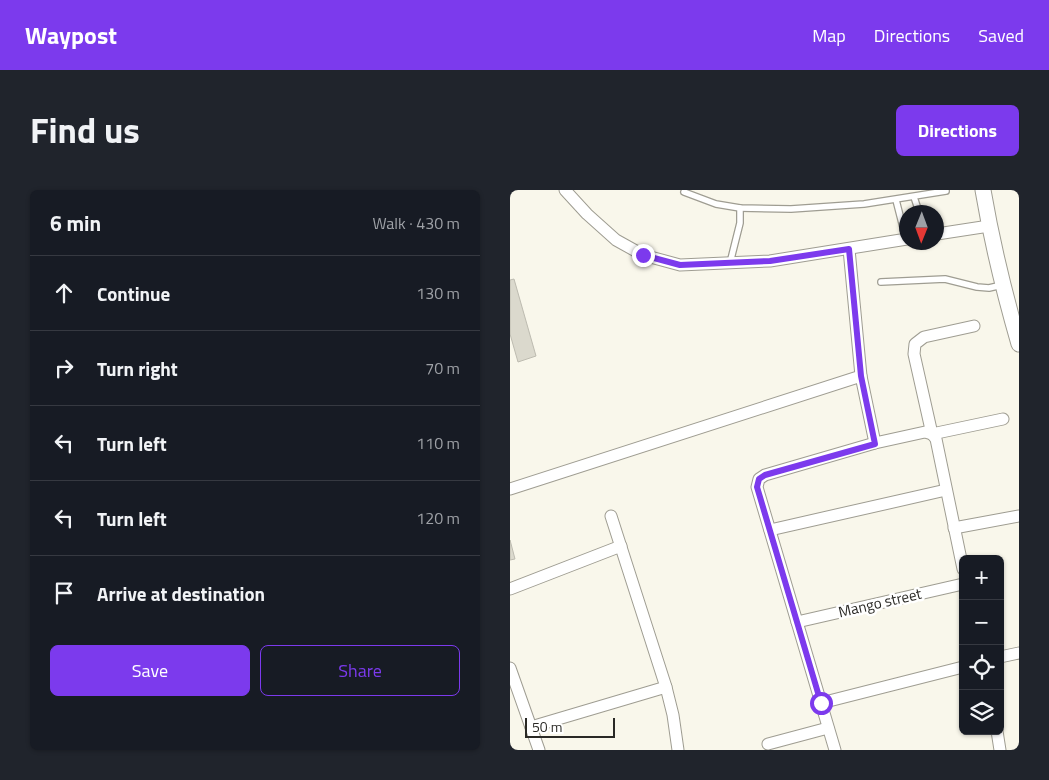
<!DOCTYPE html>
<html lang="en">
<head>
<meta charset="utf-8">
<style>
	:root { --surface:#171b24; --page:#20242c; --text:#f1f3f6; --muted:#9ea1a6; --line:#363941; --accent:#7c3aed }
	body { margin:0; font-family:"Titillium Web",sans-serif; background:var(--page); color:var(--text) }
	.controls { position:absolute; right:15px; bottom:15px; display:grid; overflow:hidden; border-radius:8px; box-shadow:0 1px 4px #0004 }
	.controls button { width:45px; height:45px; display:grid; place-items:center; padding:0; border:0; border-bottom:1px solid var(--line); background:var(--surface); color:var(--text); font:25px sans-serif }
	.compass { position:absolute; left:389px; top:15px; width:45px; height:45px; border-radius:50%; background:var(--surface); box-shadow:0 1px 4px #0004; rotate:181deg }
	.scale { position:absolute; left:15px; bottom:12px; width:90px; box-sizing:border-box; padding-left:5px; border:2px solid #2a2925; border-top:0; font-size:14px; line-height:18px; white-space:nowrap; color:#2a2925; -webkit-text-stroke:4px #fff; paint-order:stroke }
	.stop { position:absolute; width:15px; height:15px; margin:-11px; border:4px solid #7c3aed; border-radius:50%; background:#fff }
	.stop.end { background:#7c3aed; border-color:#fff; box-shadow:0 1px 5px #0008 }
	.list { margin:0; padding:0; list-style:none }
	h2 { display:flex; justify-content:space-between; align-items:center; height:65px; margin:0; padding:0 20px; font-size:21px }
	h2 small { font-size:16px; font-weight:400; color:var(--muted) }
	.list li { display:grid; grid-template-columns:32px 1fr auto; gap:15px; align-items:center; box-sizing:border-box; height:75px; padding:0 20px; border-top:1px solid var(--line) }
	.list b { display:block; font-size:19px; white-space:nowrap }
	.list em { font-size:16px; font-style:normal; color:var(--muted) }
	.actions { display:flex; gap:10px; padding:15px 20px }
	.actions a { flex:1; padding:11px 0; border:1px solid var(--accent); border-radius:8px; text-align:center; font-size:18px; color:var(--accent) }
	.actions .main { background:var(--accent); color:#fff }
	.icon { flex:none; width:28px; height:28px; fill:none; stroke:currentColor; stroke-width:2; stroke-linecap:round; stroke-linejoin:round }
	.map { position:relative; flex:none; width:509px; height:560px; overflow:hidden; border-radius:8px }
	header { display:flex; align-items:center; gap:30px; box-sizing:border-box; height:70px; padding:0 25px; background:var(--accent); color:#fff }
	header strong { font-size:24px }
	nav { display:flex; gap:28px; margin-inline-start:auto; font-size:18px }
	.intro { display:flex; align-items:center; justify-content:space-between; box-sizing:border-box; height:120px; padding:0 30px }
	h1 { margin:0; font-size:35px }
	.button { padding:12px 22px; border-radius:8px; background:var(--accent); color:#fff; font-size:18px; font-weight:700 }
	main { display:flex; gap:30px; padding:0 30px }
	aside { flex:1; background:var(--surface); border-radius:8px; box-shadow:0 1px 4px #0004 }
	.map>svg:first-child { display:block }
</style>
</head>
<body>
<header>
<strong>Waypost</strong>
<nav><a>Map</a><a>Directions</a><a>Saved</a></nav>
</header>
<div class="intro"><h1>Find us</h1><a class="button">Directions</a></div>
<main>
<aside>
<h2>6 min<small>Walk · 430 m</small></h2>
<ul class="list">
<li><svg class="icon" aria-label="ahead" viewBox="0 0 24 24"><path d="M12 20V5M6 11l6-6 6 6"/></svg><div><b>Continue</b></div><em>130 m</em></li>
<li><svg class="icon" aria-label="right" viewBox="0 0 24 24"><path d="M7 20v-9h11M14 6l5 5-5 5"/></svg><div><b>Turn right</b></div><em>70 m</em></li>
<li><svg class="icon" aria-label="left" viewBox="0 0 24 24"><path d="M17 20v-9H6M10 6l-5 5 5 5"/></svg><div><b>Turn left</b></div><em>110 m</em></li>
<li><svg class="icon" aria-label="left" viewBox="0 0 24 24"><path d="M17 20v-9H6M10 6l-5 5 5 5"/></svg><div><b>Turn left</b></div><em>120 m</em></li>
<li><svg class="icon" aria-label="arrive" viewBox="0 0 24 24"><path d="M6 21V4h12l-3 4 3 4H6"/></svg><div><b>Arrive at destination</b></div></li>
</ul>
<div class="actions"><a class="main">Save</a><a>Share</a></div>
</aside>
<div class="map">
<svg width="509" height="560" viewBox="0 0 509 560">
	<rect width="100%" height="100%" fill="#f9f7eb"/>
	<!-- building -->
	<g fill="#dbd9cd" stroke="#bdbbb0">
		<polygon points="4,89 26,166 8,172 0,144 0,90"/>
		<polygon points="0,350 5,369 0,370"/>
	</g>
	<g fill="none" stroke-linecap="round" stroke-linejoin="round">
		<!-- lane casing -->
		<g stroke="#9f9d92" stroke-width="8">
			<g id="lane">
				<polyline points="174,2 206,14 230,18 281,19 354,14 436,1"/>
				<polyline points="404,7 409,22"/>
				<polyline points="386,10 396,49"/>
				<polyline points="220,73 230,33 230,18"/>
				<polyline points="371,92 435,89 467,97 479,98 492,95"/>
			</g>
		</g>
		<!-- street casing -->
		<g stroke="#9f9d92" stroke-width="13">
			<g id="street">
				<polyline points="55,0 77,24 106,50 133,65 170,75 260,71 397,49"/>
				<polyline points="427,44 479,36"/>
				<polyline points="339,59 351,186 365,253"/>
				<polyline points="0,299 351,186"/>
				<polyline points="101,326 156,497 163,525 168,560"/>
				<polyline points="444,338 509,326"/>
				<polyline points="260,340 436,300"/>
				<polyline points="453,379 426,249 422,244 404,164 405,154 414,147 464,136"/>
				<polyline points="0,399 111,356"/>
				<polyline points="287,432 453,394"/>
				<polyline points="490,467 509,463"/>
				<polyline points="0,478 29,560"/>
				<polyline points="311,513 453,477"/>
				<polyline points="21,537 156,497"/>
				<polyline points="487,541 490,560"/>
				<polyline points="258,554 318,538"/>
				<polyline points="325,560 247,297 249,289 255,285 365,253 415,242 422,244 493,229"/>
			</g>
		</g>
		<!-- secondary casing -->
		<g stroke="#9f9d92" stroke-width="17">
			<path id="secondary" d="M473,0c9,53 21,102 36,154"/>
		</g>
		<!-- lane -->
		<use href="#lane" stroke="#fff" stroke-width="5.5"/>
		<!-- street -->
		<use href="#street" stroke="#fff" stroke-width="11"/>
		<!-- secondary -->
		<use href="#secondary" stroke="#fff" stroke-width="15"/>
	</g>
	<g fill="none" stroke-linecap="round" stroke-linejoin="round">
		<!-- route -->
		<polyline stroke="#7c3aed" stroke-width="6" points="133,65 170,75 260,71 339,59 351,186 365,254 255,285 249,289 247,297 311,513"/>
	</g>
	<g text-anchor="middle" stroke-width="5" stroke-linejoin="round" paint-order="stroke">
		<!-- street labels -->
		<g font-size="15" fill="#2a2925" stroke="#fff">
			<text transform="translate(370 413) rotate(-13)" y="5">Mango street</text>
		</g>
	</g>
</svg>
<div class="controls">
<button>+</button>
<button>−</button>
<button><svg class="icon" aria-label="locate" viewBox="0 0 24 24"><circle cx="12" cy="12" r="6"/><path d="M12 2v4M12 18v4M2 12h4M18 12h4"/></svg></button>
<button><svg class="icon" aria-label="layers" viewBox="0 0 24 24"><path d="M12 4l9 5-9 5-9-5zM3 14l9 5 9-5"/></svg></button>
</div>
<svg class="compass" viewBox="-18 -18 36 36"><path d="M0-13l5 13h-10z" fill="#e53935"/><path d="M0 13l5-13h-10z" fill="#9ea1a6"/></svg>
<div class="scale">50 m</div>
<div class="stop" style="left:311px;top:513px"></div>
<div class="stop end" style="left:133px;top:65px"></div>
</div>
</main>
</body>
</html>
